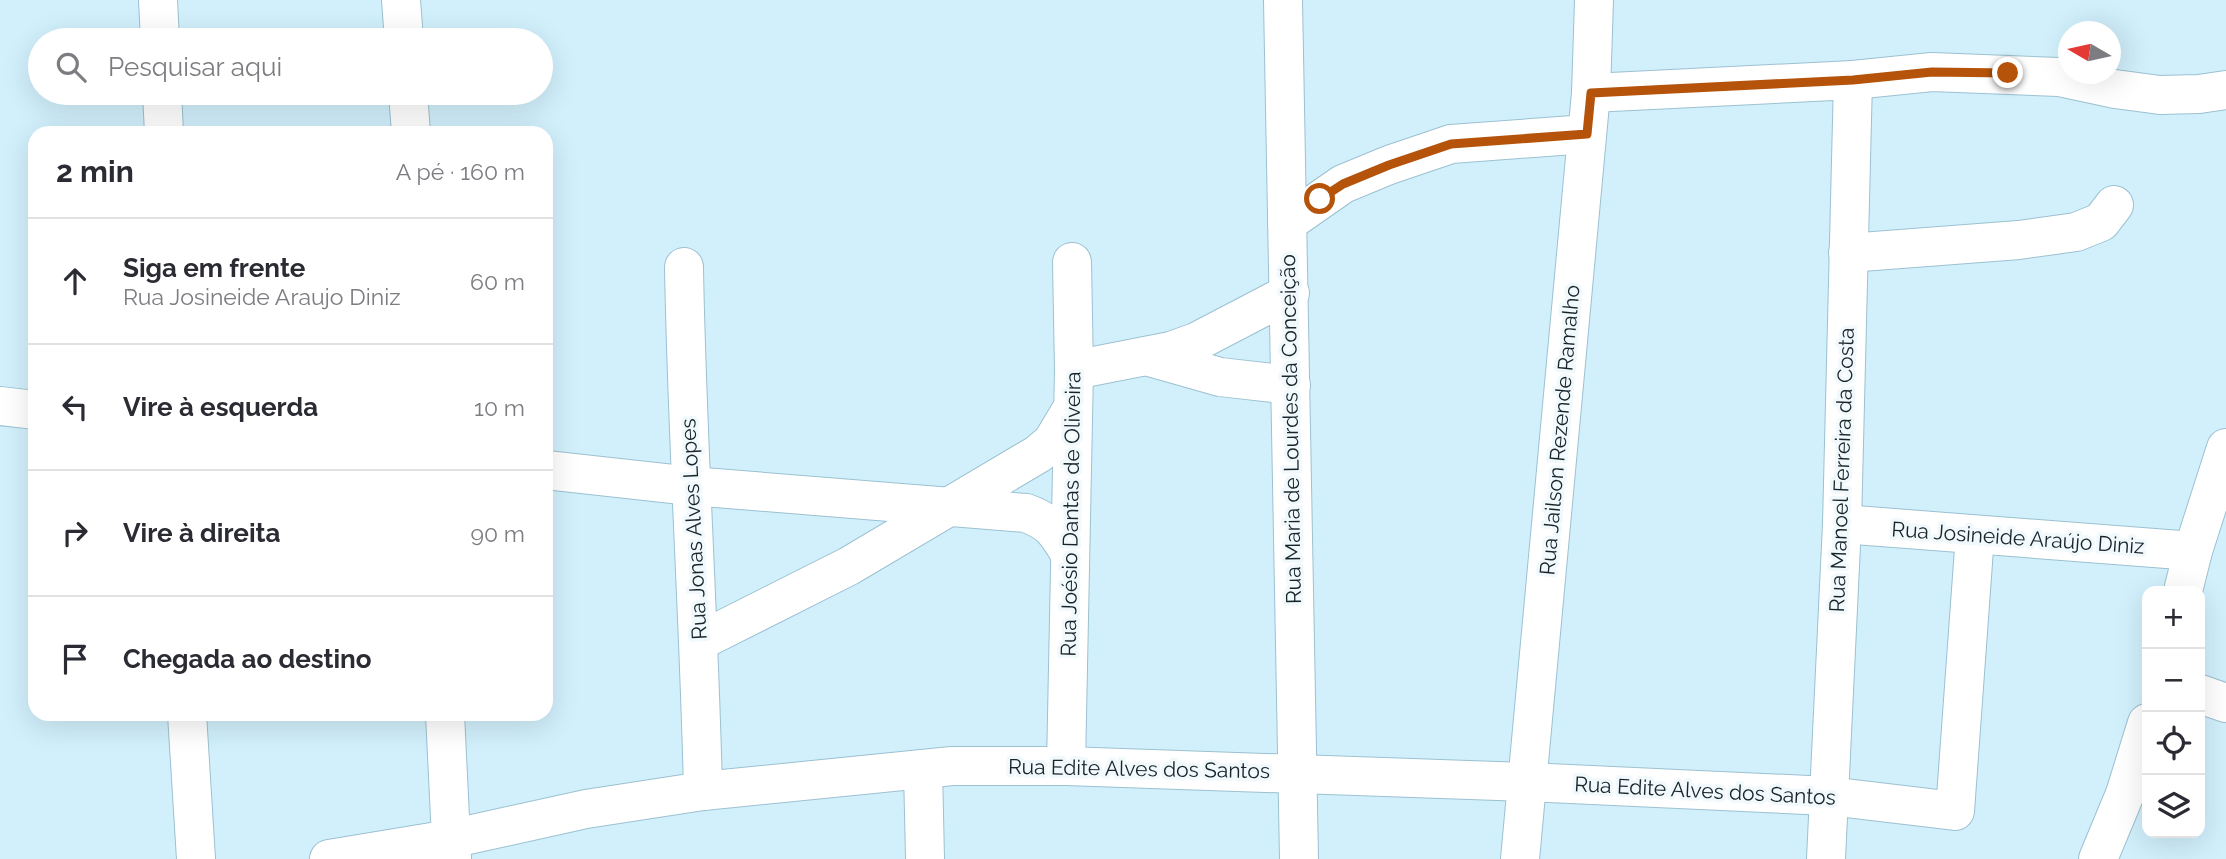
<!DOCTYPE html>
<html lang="pt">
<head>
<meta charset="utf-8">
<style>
	:root { --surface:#fff; --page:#f7f7f7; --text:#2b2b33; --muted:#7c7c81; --line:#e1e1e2 }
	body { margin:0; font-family:Raleway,sans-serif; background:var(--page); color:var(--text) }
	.controls { position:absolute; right:21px; bottom:21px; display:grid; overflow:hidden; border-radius:14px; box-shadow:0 7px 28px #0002 }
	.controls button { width:63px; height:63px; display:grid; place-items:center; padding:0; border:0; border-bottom:2px solid var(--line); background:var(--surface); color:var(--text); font:35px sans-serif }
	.compass { position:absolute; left:2058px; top:21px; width:63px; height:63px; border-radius:50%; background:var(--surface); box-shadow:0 7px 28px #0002; rotate:279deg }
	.stop { position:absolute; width:21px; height:21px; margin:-16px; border:5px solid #b45309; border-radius:50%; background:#fff }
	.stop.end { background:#b45309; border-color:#fff; box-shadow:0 2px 7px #0008 }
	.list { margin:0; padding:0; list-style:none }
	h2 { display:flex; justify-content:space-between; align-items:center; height:91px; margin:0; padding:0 28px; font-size:30px }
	h2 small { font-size:23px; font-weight:400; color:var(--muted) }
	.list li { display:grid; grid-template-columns:46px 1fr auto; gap:21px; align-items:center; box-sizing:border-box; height:126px; padding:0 28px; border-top:2px solid var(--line) }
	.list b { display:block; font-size:26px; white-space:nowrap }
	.list p { margin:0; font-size:23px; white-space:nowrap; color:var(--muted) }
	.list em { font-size:23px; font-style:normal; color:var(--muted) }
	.icon { flex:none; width:38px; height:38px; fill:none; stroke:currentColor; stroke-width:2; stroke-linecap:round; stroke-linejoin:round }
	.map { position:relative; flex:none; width:2226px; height:859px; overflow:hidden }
	.search { position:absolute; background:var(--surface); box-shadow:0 7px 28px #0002; left:28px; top:28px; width:525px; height:77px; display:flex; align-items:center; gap:18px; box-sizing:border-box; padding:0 24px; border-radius:38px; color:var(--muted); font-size:26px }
	.panel { position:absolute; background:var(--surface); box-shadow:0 7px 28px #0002; left:28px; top:126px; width:525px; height:595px; border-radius:21px }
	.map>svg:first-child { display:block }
</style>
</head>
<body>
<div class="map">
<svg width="2226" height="859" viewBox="0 0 2226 859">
	<rect width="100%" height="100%" fill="#d1f0fc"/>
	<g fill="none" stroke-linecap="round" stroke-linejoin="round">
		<!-- minor casing -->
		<g stroke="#9cc1d0" stroke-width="40">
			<g id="minor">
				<polyline points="158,0 160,40"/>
				<polyline points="401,0 404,40"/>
				<polyline points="1283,0 1299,859"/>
				<polyline points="162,93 164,133"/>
				<polyline points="408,93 411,133"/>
				<polyline points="1591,93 1853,80 1932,72 2059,77 2115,89 2160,95 2199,94 2226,90"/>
				<polyline points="1287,223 1343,184 1389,165 1451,144 1587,134"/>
				<polyline points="1848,253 2019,240 2076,232 2101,222 2114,205"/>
				<path d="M684,267c3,175 15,349 19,524"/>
				<polyline points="1146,356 1220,377 1291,385"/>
				<polyline points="1074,370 1171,351 1196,342 1290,293"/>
				<polyline points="0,406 35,410"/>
				<path d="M546,470l145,16 335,27c25,9 31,19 44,41"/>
				<polyline points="1842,524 2193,551"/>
				<polyline points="2183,591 2193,551 2226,448"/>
				<polyline points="700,641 849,566 1038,454 1052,442 1073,407"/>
				<polyline points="2200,694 2226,703"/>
				<polyline points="187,714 196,859"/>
				<polyline points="445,714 452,859"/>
				<polyline points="1066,766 1074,370 1072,262"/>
				<polyline points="923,769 925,859"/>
				<polyline points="329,859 450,839 586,809 703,791 952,766 1066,766 1527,782 1829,796 1955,811 1975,535"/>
				<polyline points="1520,859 1591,93 1594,0"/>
				<polyline points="1826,859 1842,524 1853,80"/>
				<polyline points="2098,859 2125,794 2147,723"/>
			</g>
		</g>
		<!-- minor -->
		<use href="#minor" stroke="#fff" stroke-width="38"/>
	</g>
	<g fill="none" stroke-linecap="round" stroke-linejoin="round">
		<!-- route -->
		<polyline stroke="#b45309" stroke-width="9" points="1320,199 1343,184 1389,165 1451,144 1587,134 1591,93 1853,80 1932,72 2008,73"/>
	</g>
	<g text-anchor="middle" stroke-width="7" stroke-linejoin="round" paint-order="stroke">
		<!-- street labels -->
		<g font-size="21" fill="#17252b" stroke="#f1f9fc">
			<text transform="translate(1291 429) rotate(-91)" y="7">Rua Maria de Lourdes da Conceição</text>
			<text transform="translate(1560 430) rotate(-85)" y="7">Rua Jailson Rezende Ramalho</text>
			<text transform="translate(1842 470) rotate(-88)" y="7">Rua Manoel Ferreira da Costa</text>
			<text transform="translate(1071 514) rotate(-89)" y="7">Rua Joésio Dantas de Oliveira</text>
			<text transform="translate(694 529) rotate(-93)" y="7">Rua Jonas Alves Lopes</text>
			<text transform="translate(2018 538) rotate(4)" y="7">Rua Josineide Araújo Diniz</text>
			<text transform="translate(1139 769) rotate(1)" y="7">Rua Edite Alves dos Santos</text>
			<text transform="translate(1705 791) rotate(3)" y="7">Rua Edite Alves dos Santos</text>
		</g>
	</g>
</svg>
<div class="controls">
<button>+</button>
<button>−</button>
<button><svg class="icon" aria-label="locate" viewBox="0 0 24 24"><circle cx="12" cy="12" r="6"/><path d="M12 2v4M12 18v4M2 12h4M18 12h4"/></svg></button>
<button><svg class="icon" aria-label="layers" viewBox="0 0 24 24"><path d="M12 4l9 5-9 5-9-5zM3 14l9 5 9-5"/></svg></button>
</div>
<svg class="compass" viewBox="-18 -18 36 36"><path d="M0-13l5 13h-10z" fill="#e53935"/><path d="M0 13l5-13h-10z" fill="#7c7c81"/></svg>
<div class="stop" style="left:1320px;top:199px"></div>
<div class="stop end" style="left:2008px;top:73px"></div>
<div class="search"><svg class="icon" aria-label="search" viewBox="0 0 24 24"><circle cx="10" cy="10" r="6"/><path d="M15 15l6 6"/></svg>Pesquisar aqui</div>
<section class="panel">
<h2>2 min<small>A pé · 160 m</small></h2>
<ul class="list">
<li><svg class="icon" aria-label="ahead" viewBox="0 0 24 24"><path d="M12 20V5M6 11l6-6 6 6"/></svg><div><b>Siga em frente</b><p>Rua Josineide Araujo Diniz</p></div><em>60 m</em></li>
<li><svg class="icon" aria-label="left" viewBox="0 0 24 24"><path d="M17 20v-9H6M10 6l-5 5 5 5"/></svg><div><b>Vire à esquerda</b></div><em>10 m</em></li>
<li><svg class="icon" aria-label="right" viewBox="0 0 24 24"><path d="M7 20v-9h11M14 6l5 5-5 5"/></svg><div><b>Vire à direita</b></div><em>90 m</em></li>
<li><svg class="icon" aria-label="arrive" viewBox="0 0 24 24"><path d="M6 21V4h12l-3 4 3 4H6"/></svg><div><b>Chegada ao destino</b></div></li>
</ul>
</section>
</div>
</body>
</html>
